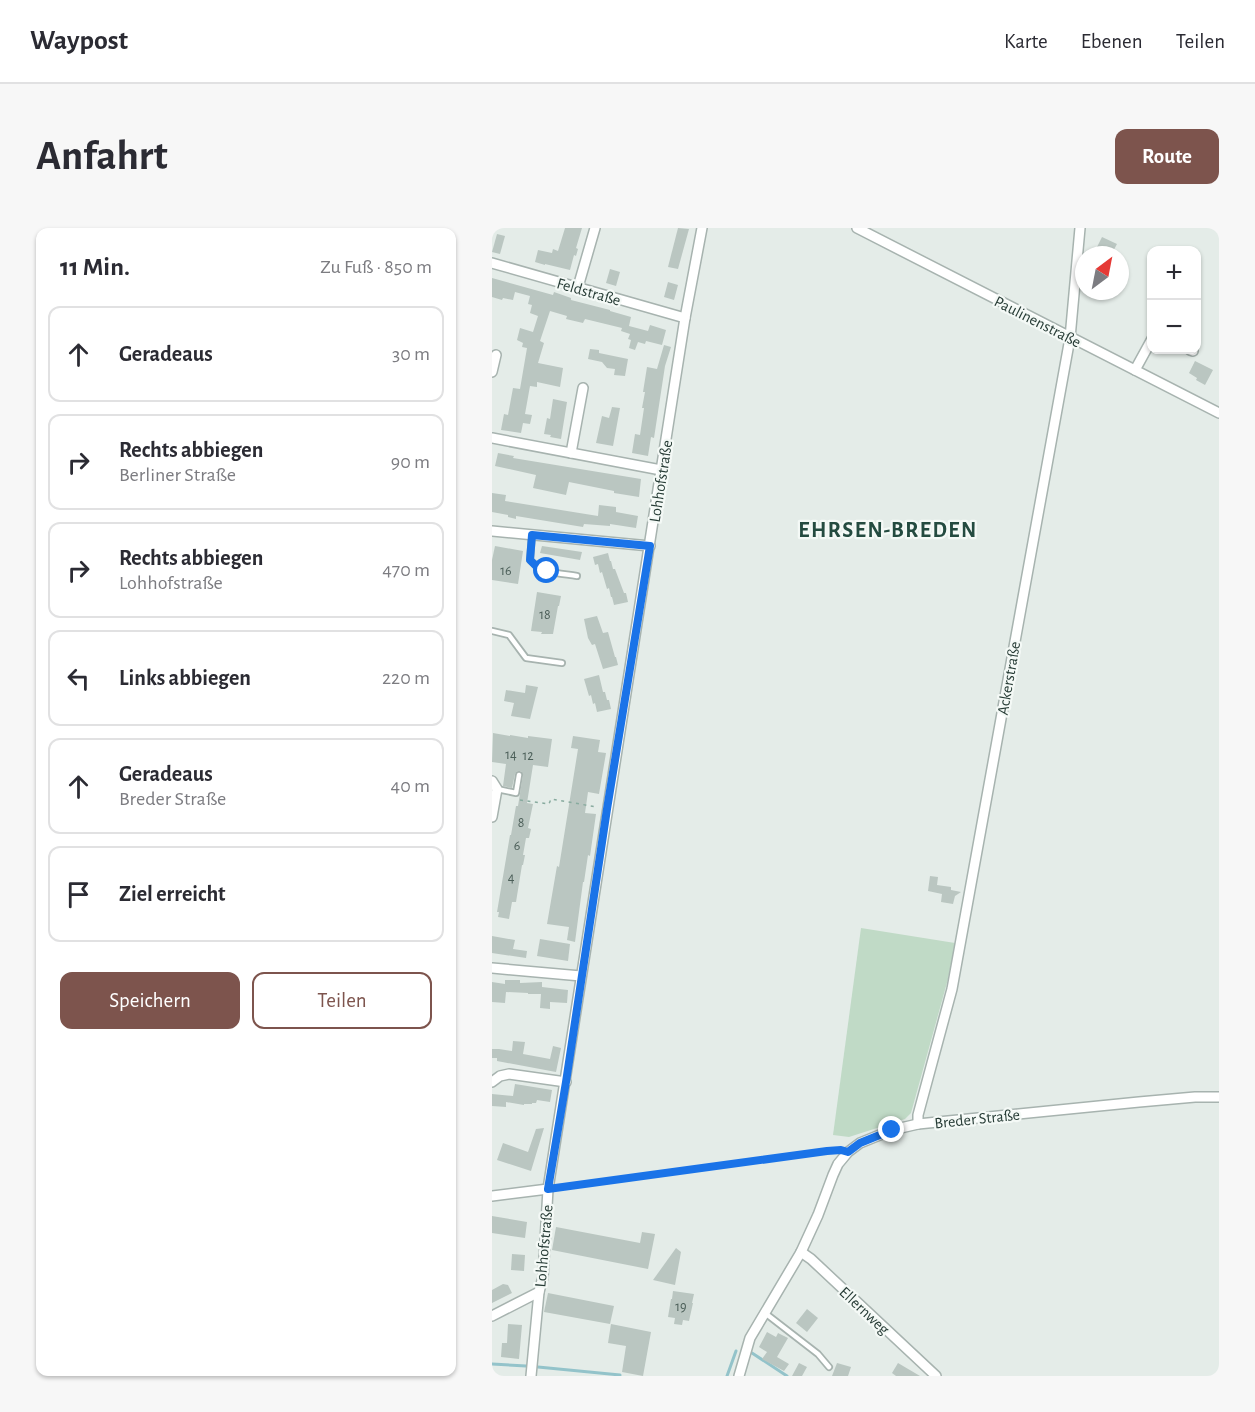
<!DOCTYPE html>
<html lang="de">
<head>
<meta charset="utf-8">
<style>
	:root { --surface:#fff; --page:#f7f7f7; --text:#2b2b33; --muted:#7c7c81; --line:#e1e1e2; --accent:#7d544d }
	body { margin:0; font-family:"Alegreya Sans",sans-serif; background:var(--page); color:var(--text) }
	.controls { position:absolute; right:18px; top:18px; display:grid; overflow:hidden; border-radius:12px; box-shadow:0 2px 4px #0004 }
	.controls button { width:54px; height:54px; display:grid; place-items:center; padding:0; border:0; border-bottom:2px solid var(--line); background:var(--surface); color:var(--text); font:30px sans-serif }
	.compass { position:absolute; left:583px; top:18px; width:54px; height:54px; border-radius:50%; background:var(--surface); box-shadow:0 2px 4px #0004; rotate:32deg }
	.stop { position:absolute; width:18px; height:18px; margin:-14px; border:4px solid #1a73e8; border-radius:50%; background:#fff }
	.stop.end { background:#1a73e8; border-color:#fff; box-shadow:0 2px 6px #0008 }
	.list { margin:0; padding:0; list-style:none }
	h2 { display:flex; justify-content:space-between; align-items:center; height:78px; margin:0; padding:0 24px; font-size:26px }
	h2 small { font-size:20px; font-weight:400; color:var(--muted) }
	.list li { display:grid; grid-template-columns:39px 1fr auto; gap:18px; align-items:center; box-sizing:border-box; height:96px; margin:0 12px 12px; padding:0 12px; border:2px solid var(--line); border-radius:12px }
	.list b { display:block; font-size:22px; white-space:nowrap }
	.list p { margin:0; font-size:20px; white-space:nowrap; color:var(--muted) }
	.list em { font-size:20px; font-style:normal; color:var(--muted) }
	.actions { display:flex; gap:12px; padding:18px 24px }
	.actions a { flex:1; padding:14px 0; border:2px solid var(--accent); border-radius:12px; text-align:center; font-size:21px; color:var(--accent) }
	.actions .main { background:var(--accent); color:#fff }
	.icon { flex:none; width:33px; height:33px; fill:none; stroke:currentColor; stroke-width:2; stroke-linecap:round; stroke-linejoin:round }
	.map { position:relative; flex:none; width:727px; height:1148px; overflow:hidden; border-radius:12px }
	header { display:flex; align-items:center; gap:36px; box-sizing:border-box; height:84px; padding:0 30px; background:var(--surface); border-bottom:2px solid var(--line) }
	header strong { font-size:28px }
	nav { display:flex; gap:33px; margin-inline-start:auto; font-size:21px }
	.intro { display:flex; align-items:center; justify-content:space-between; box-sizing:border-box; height:144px; padding:0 36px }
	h1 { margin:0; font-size:42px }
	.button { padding:15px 27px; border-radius:12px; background:var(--accent); color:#fff; font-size:21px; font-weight:700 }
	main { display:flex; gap:36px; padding:0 36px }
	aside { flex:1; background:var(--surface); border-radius:12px; box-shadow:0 2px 4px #0004 }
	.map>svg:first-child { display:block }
</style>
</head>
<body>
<header>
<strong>Waypost</strong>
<nav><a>Karte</a><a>Ebenen</a><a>Teilen</a></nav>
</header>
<div class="intro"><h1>Anfahrt</h1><a class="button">Route</a></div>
<main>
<aside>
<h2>11 Min.<small>Zu Fuß · 850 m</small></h2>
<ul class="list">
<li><svg class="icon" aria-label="ahead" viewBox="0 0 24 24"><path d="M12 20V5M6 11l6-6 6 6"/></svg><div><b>Geradeaus</b></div><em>30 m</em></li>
<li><svg class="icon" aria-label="right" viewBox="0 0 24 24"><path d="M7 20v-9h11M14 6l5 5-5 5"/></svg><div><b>Rechts abbiegen</b><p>Berliner Straße</p></div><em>90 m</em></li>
<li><svg class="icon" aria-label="right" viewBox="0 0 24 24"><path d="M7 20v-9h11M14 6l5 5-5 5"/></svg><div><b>Rechts abbiegen</b><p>Lohhofstraße</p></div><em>470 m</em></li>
<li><svg class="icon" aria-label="left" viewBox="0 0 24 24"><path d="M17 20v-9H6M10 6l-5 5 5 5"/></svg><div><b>Links abbiegen</b></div><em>220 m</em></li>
<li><svg class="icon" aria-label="ahead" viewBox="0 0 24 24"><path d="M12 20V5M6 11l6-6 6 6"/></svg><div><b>Geradeaus</b><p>Breder Straße</p></div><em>40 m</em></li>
<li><svg class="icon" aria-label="arrive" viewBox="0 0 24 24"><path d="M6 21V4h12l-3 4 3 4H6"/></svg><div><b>Ziel erreicht</b></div></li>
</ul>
<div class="actions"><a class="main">Speichern</a><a>Teilen</a></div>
</aside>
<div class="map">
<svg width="727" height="1148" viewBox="0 0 727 1148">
	<rect width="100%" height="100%" fill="#e4ece8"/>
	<!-- green -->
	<polygon fill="#c0dac6" points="369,700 463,715 456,751 419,885 413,891 357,909 341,907"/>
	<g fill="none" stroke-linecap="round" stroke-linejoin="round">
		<!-- stream -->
		<g stroke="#93c3ca" stroke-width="3">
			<polyline points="260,1125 295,1148"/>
			<polyline points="0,1136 34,1138"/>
			<polyline points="46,1139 128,1147"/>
			<polyline points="235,1148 244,1123"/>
		</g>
	</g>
	<!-- building -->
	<g fill="#bac6c1">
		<polygon points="73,0 90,0 84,20 86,21 84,28 82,27 78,42 53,36 53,37 43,34 46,22 60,25 61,21 66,23"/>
		<polygon points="186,0 197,1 186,41 176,39"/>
		<polygon points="5,6 13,8 8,26 0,24"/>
		<polygon points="610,9 625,16 619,27 616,27 604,21"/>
		<polygon points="118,41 128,44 124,58 114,55"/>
		<polygon points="0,50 61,67 62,64 79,70 79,72 118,82 118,83 139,89 137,98 156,103 158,97 174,102 170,117 154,113 153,116 146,114 143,122 137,120 139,112 136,111 138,106 129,103 130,100 93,91 91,95 74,91 75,88 58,83 48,113 52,115 46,135 71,140 68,159 45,154 45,159 38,158 33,186 40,187 38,196 31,195 29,205 9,202 12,186 16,187 21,160 28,161 35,120 30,119 31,115 25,112 28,100 41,104 46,88 38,85 40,77 36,76 38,68 23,64 21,72 11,70 10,72 0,69"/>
		<polygon points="176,54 186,57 182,72 172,69"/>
		<polygon points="172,117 179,119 173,138 162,210 159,209 156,228 140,225 143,206 148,207 152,180 150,180 153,164 151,164 155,139 165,141"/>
		<polygon points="98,121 107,122 107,125 136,131 133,148 122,147 123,141 115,140 110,134 96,131"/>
		<polygon points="703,133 721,142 713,157 704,152 705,150 697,145"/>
		<polygon points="61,171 75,174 69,211 58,209 59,207 52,206 55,190 58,191"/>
		<polygon points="120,179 128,180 121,218 104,215 110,188 117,190"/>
		<polygon points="6,225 22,228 21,230 149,251 147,269 122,265 122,263 77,254 74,267 41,260 44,247 3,238"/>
		<polygon points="0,265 14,267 13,273 106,288 107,277 124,279 124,284 146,288 144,300 118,296 118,298 92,296 91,299 24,288 24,291 16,289 16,287 0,284"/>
		<polygon points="3,318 31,323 26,356 0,352 0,332"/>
		<polygon points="50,318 90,324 88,332 48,325"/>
		<polygon points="116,325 118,333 119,333 121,341 123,341 132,365 134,365 136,374 122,377 120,369 119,369 117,360 115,361 110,344 108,345 106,336 103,337 101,329"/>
		<polygon points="45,364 69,368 67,378 66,378 61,406 49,406 50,404 39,403"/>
		<polygon points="105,388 111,405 116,404 123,429 124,429 126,437 111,441 103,416 100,417 96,410 92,391"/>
		<polygon points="107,447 111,464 113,464 115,472 117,472 119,481 105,484 103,475 101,476 99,467 97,468 92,451"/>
		<polygon points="34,457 46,459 38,491 19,488 22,475 12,473 14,462 33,465"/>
		<polygon points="1,505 18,508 18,507 36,510 36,508 60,511 56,539 41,537 35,575 41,576 36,600 39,601 37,610 34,610 31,627 33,627 31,637 30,637 24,674 20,674 17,691 6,689 7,684 5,684 18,607 19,607 24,578 26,578 31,547 29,543 25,543 23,546 20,560 11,558 14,536 0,534"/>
		<polygon points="81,508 108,512 106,524 114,525 107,566 96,564 93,585 104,586 98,628 96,627 92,654 91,654 83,714 75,712 77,699 55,696 65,638 67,639 86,521 79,520"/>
		<polygon points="438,648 446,649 445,657 459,659 459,662 469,664 463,668 461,676 449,674 450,666 436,663"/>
		<polygon points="0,708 23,712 21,721 35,723 34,730 0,725"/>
		<polygon points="48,711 78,716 76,733 45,728"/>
		<polygon points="13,752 28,752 28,755 50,754 50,759 76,762 75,775 58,774 58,781 48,780 49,766 36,766 36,765 14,764 13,775 0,774 0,754 13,756"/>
		<polygon points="21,813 33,814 31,826 58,831 61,818 69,820 64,844 5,833 5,830 0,830 0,821 7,821 20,823"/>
		<polygon points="23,856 60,862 58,874 45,872 44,875 40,875 40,876 32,876 32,877 14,874 14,879 0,878 0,866 21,868"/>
		<polygon points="52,900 39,943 5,932 11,915 36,924 44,901"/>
		<polygon points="0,988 35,994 33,1010 0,1005"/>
		<polygon points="64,999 148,1015 150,1004 163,1006 156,1041 60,1022"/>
		<polygon points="184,1020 189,1024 183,1057 161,1052"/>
		<polygon points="20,1026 33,1027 32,1043 19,1042"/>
		<polygon points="11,1056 16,1057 20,1065 0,1075 0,1062"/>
		<polygon points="181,1063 202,1066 200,1075 201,1075 197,1093 191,1092 190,1097 182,1096 183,1090 176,1089 179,1071 180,1071"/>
		<polygon points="56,1065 122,1078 118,1096 52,1084"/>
		<polygon points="315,1081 326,1090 315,1104 304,1095"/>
		<polygon points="16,1096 30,1097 27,1131 9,1129 10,1115 15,1115"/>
		<polygon points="119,1096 159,1104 151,1148 130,1144 134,1118 116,1115"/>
		<polygon points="275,1104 284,1109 286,1105 296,1110 285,1129 297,1136 292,1143 270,1131 275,1124 267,1119"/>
		<polygon points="307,1135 315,1139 310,1148 300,1148"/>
		<polygon points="345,1135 359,1139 356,1148 340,1148"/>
		<polygon points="406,1135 428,1148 404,1148 400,1145"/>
	</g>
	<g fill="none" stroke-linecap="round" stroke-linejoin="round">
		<!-- lane casing -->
		<g stroke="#a7b3af" stroke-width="8">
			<g id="lane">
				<path d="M40,307l-2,25c14,14 29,13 47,16"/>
				<polyline points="0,403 17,407 34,430 70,435"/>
				<polyline points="5,561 24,565 27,547"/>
				<polyline points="273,1085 326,1126 337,1139"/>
			</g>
		</g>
		<!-- street casing -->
		<g stroke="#a7b3af" stroke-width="12">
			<g id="street">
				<polyline points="365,0 727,185"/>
				<polyline points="0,35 193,90"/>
				<polyline points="86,59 103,0"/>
				<polyline points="698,122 701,123"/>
				<polyline points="643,142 660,111"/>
				<polyline points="0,144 4,127"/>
				<polyline points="0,210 169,242"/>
				<polyline points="79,225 91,160"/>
				<polyline points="0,303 158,318"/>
				<polyline points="0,553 5,561 0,589"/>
				<polyline points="0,740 89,748"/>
				<polyline points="0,854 8,848 17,846 74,854"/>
				<polyline points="426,896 426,887 460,761 578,110 588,0"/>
				<polyline points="0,968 56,961"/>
				<polyline points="309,1024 319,1031 444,1148"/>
				<polyline points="0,1088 47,1064"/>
				<polyline points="39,1148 47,1064 51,1049 56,961 193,90 210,0"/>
				<polyline points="247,1148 258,1110 309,1024 326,987 341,947 346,936 356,924 368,915 400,902 426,896 647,874 703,869 727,869"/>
			</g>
		</g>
		<!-- path -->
		<g stroke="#88ab9f" stroke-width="1.5" stroke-dasharray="3 4.5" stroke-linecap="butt">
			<polyline points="28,572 57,576 59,571 105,579"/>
			<polyline points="65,960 346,922"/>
		</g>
		<!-- lane -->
		<use href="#lane" stroke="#fff" stroke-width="4.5"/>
		<!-- street -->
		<use href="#street" stroke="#fff" stroke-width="9"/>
	</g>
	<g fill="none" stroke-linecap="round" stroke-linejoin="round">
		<!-- route -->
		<polyline stroke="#1a73e8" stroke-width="8" points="55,343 45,339 38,332 40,307 158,318 115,581 74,854 56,961 335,923 349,922 356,924 368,915 400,902"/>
	</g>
	<g text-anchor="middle" stroke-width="4.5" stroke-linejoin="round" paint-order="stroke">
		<!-- number labels -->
		<g font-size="14" fill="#4b5e58">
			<text x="14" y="347">16</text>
			<text x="53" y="391">18</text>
			<text x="19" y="531">14</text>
			<text x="36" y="532">12</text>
			<text x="29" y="599">8</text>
			<text x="25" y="622">6</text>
			<text x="19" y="654">4</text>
			<text x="189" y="1083">19</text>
		</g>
		<!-- street labels -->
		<g font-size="16" fill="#263b35" stroke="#f4f9f6">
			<text transform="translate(97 63) rotate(16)" y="6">Feldstraße</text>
			<text transform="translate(546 93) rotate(27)" y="6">Paulinenstraße</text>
			<text transform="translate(168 253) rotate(-81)" y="6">Lohhofstraße</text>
			<text transform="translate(516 450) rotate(-80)" y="6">Ackerstraße</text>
			<text transform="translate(485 890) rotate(-6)" y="6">Breder Straße</text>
			<text transform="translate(51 1018) rotate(-85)" y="6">Lohhofstraße</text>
			<text transform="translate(373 1082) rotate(43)" y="6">Ellernweg</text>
		</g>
		<!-- district labels -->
		<g font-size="22" font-weight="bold" letter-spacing="1.5" fill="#244b40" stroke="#f4f9f6">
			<text x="396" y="309">EHRSEN-BREDEN</text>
		</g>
	</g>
</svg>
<div class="controls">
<button>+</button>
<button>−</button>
</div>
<svg class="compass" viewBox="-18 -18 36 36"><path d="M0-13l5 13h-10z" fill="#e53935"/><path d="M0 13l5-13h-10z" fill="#7c7c81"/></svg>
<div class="stop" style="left:55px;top:343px"></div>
<div class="stop end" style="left:400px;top:902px"></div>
</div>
</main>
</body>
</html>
